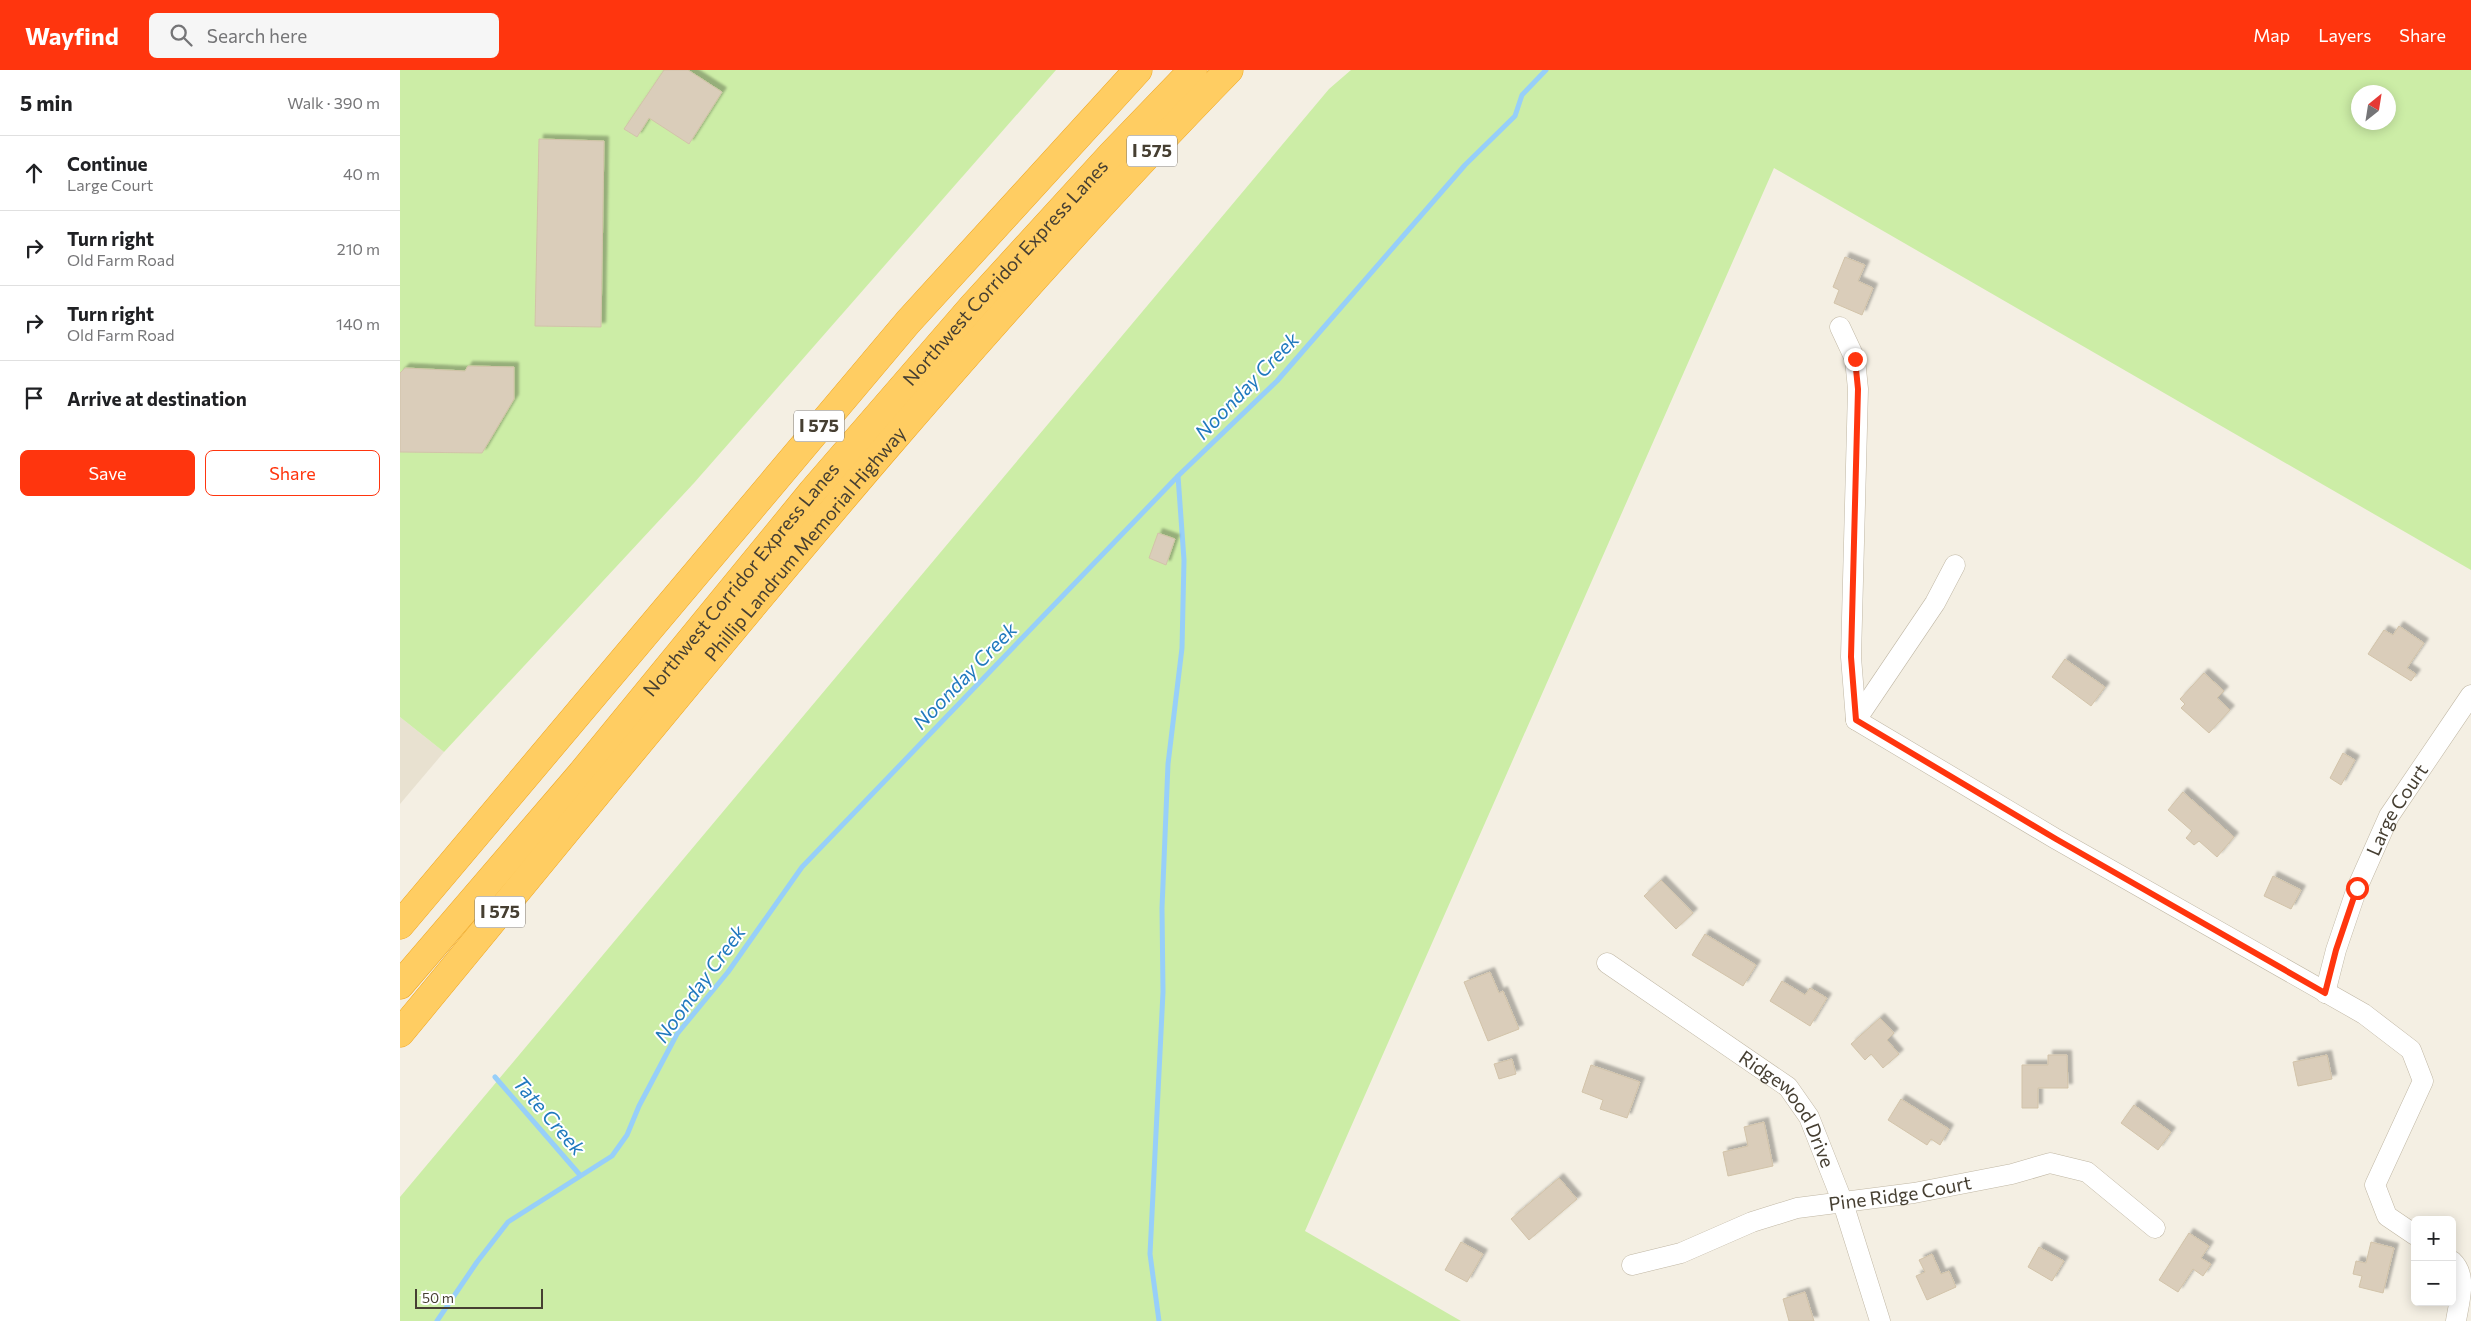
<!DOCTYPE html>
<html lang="en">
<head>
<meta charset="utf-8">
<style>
	:root { --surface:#fff; --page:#f6f6f6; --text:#202124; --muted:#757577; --line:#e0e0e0; --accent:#ff350e }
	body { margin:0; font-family:Commissioner,sans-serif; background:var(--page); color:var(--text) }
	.controls { position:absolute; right:15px; bottom:15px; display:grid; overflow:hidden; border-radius:8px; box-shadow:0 2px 12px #0003 }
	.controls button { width:45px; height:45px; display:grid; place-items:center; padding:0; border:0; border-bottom:1px solid var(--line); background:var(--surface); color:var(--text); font:25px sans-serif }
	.compass { position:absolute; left:1951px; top:15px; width:45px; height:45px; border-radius:50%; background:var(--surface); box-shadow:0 2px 12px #0003; rotate:30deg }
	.scale { position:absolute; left:15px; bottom:12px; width:128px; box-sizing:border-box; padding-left:5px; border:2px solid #463f32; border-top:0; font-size:14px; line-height:18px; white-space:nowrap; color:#463f32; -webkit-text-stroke:4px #fff; paint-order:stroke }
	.stop { position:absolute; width:15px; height:15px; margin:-11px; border:4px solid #ff350e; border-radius:50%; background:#fff }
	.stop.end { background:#ff350e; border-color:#fff; box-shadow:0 1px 5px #0008 }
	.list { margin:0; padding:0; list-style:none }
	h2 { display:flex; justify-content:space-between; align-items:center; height:65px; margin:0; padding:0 20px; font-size:21px }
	h2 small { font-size:16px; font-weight:400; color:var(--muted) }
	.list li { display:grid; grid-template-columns:32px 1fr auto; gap:15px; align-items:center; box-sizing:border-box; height:75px; padding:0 20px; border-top:1px solid var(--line) }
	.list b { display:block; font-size:19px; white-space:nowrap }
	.list p { margin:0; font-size:16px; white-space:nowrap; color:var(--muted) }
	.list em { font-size:16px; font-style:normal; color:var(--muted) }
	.actions { display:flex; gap:10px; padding:15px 20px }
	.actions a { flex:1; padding:11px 0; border:1px solid var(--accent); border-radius:8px; text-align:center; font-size:18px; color:var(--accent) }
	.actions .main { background:var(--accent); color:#fff }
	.icon { flex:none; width:28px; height:28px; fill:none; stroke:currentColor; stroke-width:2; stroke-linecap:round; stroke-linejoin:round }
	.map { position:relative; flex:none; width:2071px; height:1251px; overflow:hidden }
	header { display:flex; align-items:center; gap:30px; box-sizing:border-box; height:70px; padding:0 25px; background:var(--accent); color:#fff }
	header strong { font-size:24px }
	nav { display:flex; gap:28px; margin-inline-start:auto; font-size:18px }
	.search { width:350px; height:45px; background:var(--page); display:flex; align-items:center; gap:12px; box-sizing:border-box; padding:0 18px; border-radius:8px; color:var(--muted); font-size:19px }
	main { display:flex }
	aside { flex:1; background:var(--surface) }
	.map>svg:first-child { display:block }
</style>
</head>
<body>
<header>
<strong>Wayfind</strong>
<div class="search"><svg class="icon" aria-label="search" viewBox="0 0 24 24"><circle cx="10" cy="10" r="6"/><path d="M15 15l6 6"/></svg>Search here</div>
<nav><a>Map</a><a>Layers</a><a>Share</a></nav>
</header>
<main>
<aside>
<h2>5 min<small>Walk · 390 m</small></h2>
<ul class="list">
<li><svg class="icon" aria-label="ahead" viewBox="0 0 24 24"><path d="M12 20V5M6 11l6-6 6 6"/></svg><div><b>Continue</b><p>Large Court</p></div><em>40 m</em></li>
<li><svg class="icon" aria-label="right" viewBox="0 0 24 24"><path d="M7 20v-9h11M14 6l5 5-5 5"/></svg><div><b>Turn right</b><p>Old Farm Road</p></div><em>210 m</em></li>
<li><svg class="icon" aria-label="right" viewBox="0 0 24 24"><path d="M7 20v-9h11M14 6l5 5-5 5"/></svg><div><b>Turn right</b><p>Old Farm Road</p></div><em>140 m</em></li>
<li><svg class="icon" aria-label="arrive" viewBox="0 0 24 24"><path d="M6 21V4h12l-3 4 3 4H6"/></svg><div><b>Arrive at destination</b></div></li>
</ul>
<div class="actions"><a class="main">Save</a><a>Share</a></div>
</aside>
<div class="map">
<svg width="2071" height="1251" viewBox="0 0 2071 1251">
	<defs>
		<filter id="shadow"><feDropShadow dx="4.5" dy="-4.5" stdDeviation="1" flood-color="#0004"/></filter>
	</defs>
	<rect width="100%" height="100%" fill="#f4efe3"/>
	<!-- residential -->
	<polygon fill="#e8e1d0" points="0,647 44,682 0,734"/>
	<!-- green -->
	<g fill="#cceda6" fill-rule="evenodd">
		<polygon points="0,0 656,0 294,413 44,682 0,647"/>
		<path d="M951,0h1120v500l-697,-402 -469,1063 156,90h-1061v-124l929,-1108zM1958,22h30v30h-30z"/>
	</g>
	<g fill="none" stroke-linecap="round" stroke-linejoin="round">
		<!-- stream -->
		<g stroke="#97cff9" stroke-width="5">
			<polyline points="95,1007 180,1105"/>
			<polyline points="37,1251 77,1192 108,1152 212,1086 227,1065 239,1036 277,964 328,902 402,797 778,406 877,311 1065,95 1115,46 1122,25 1146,0"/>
			<polyline points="759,1251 750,1184 763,922 762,838 768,694 782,578 784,490 778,406"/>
		</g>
	</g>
	<!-- building -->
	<g fill="#dacdba" stroke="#d2c3a9" filter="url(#shadow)">
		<polygon points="264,0 288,0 322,22 289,74 249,48 237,67 224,59"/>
		<polygon points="139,69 204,71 201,257 135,256"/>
		<polygon points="1445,187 1465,195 1458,211 1473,218 1462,245 1434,233 1439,220 1433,217"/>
		<polygon points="68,296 114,297 114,329 82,383 0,382 0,303 5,298 65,301"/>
		<polygon points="758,463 775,469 766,495 749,488"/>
		<polygon points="1999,556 2024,573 2007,598 2016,604 2011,611 1968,584 1984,560 1993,565"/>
		<polygon points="1665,589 1705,617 1691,636 1652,607"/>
		<polygon points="1804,603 1824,621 1817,628 1830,640 1809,663 1781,638 1785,634 1780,629"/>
		<polygon points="1943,683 1955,690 1941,715 1930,708"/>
		<polygon points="1783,722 1834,767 1817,787 1799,771 1794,775 1786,768 1792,761 1768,740"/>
		<polygon points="1873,806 1901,820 1891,839 1864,826"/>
		<polygon points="1261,810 1293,843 1276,859 1244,826"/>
		<polygon points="1305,864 1356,895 1343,916 1292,885"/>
		<polygon points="1090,902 1099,923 1103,921 1119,959 1088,971 1064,912"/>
		<polygon points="1382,911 1405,925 1410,918 1427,928 1410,956 1370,931"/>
		<polygon points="1480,948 1494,963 1487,970 1499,984 1483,998 1471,984 1465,990 1451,974"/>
		<polygon points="1648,985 1667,985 1668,1018 1638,1018 1638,1038 1622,1038 1622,995 1648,995"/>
		<polygon points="1927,985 1932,1009 1898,1016 1893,992"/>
		<polygon points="1112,989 1116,1004 1099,1009 1094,994"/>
		<polygon points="1191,995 1240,1012 1227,1048 1200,1039 1203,1030 1182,1022"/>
		<polygon points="1501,1029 1549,1059 1540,1075 1531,1069 1527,1075 1488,1050"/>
		<polygon points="1734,1035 1771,1062 1758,1080 1721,1053"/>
		<polygon points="1364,1052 1373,1096 1328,1106 1323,1082 1348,1076 1344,1057"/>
		<polygon points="1159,1108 1177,1129 1129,1170 1111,1149"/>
		<polygon points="1789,1163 1809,1176 1801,1188 1811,1194 1803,1206 1793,1199 1778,1222 1759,1210"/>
		<polygon points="1061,1172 1083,1184 1067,1212 1045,1200"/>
		<polygon points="1971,1172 1994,1178 1983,1223 1959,1217 1962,1206 1953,1204 1956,1191 1966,1193"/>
		<polygon points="1639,1177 1664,1191 1652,1211 1628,1197"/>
		<polygon points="1532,1184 1541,1204 1549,1201 1556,1217 1527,1230 1516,1206 1525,1202 1519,1190"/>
		<polygon points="1405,1222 1414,1251 1389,1251 1383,1229"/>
	</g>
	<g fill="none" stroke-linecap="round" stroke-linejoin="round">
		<!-- minor casing -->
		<g stroke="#c0b7a4" stroke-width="21">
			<g id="minor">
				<polyline points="1440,257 1455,289 1458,319 1451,587 1456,650 1656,769 1964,944 2011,980 2023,1011 1975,1115 1987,1146 2015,1165"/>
				<polyline points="1456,650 1535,533 1555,495"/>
				<path id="s1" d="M1207,893l181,124 21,30 34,86 37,118"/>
				<path id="s2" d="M1925,923l11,-43 21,-62 32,-72 82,-121"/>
				<path d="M2052,1191c16,15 7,40 4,60"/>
				<path id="s3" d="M1232,1195l49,-12 71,-31 45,-14 117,-15 98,-19 38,-11 37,9 68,56"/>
			</g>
		</g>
		<!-- motorway casing -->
		<g stroke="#efa621" stroke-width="29">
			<g id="motorway">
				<polyline points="0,855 508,252 738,0"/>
				<path id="s4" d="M0,915l181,-211 231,-282 161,-186 139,-152 81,-84"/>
				<path id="s5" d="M0,963c270,-326 533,-659 829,-963"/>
			</g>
		</g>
		<!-- minor -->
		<use href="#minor" stroke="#fff" stroke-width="20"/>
		<!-- motorway -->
		<use href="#motorway" stroke="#ffcd62" stroke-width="28"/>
	</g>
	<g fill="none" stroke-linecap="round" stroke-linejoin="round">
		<!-- route -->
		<polyline stroke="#ff350e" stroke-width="6" points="1455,289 1458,319 1451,587 1456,650 1656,769 1925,923 1936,880 1957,818"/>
	</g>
	<g text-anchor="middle" stroke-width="4" stroke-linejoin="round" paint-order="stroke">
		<!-- shield labels -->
		<g fill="#fff" stroke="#7e7970" stroke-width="1">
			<rect x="727" y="65.5" width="50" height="31" rx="4"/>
			<rect x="394" y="340.5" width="50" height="31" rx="4"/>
			<rect x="75" y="826.5" width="50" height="31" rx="4"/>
		</g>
		<g font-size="18" font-weight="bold" fill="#463f32">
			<text x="752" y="87">I 575</text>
			<text x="419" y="362">I 575</text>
			<text x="100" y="848">I 575</text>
		</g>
		<!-- street labels -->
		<g font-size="19" fill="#463f32" stroke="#fff">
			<text dy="7" stroke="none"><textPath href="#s4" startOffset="935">Northwest Corridor Express Lanes</textPath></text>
			<text dy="7" stroke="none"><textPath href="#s5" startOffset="635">Phillip Landrum Memorial Highway</textPath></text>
			<text dy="7" stroke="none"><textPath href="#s4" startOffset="530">Northwest Corridor Express Lanes</textPath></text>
			<text dy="7" stroke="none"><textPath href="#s2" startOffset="198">Large Court</textPath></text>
			<text dy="7" stroke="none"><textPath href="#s1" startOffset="236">Ridgewood Drive</textPath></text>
			<text dy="7" stroke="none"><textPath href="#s3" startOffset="279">Pine Ridge Court</textPath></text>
		</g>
		<!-- water labels -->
		<g font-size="20" font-style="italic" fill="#2079be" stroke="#fff">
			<text transform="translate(847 316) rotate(-46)" y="7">Noonday Creek</text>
			<text transform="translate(565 606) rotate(-46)" y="7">Noonday Creek</text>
			<text transform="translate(300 914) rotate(-54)" y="7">Noonday Creek</text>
			<text transform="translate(149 1046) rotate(49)" y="7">Tate Creek</text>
		</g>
	</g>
</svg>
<div class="controls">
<button>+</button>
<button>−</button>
</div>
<svg class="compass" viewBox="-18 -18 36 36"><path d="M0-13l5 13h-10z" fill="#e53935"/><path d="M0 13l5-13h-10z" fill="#757577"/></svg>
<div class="scale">50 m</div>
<div class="stop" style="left:1957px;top:818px"></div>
<div class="stop end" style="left:1455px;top:289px"></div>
</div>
</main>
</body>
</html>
